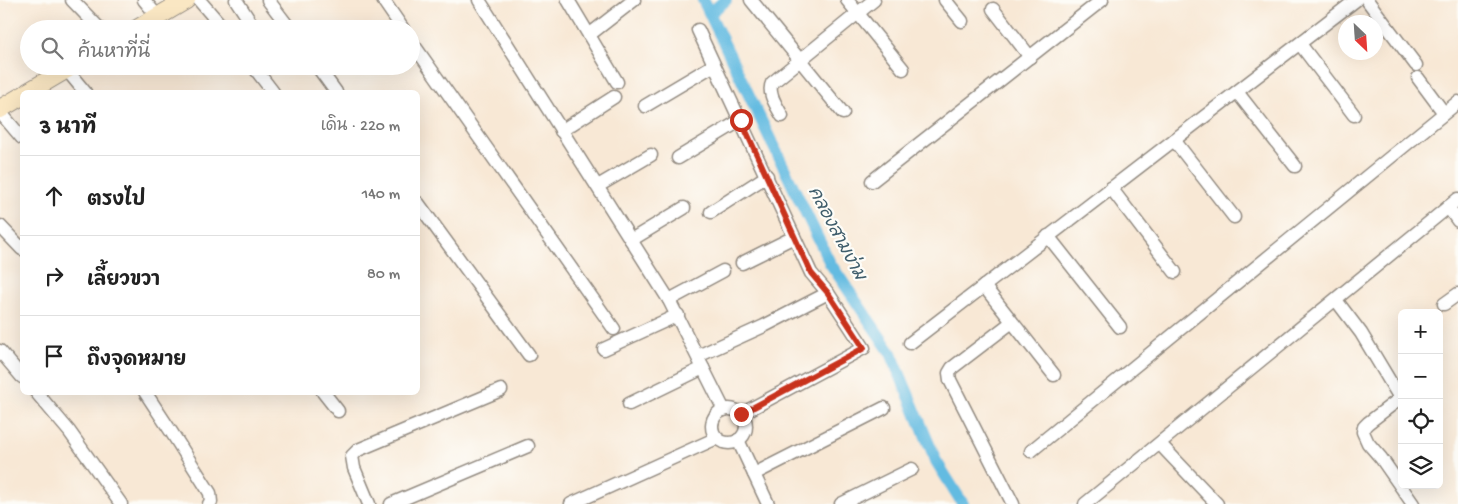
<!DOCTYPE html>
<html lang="th">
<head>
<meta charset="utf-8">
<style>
	:root { --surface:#fff; --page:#f2f2f2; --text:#222; --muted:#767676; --line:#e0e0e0 }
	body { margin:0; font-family:"Gochi Hand","Playpen Sans Thai",sans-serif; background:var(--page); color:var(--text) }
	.controls { position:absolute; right:15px; bottom:15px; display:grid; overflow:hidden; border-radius:8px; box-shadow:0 5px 20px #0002 }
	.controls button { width:45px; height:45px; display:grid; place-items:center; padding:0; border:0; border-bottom:1px solid var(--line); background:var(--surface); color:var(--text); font:25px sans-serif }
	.compass { position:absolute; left:1338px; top:15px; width:45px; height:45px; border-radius:50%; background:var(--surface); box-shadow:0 5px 20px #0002; rotate:155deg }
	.stop { position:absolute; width:15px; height:15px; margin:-11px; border:4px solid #c8321e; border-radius:50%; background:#fff }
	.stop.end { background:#c8321e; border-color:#fff; box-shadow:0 1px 5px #0008 }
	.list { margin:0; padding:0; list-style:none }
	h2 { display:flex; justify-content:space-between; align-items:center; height:65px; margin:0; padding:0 20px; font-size:21px }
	h2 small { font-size:16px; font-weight:400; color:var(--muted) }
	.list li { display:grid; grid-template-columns:32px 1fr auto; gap:15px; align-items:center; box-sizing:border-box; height:80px; padding:0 20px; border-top:1px solid var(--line) }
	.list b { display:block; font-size:19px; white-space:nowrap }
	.list em { font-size:16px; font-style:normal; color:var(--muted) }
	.icon { flex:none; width:28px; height:28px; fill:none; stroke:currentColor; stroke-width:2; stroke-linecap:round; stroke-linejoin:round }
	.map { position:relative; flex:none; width:1458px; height:504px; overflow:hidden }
	.search { position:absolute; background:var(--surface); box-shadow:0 5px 20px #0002; left:20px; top:20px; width:400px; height:55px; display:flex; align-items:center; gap:12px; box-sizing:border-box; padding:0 18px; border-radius:28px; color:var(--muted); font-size:19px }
	.panel { position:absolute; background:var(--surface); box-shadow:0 5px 20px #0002; left:20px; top:90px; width:400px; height:305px; border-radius:8px }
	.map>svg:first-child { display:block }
</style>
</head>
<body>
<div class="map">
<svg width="1458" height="504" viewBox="0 0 1458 504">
	<rect width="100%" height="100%" fill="#fdfcf7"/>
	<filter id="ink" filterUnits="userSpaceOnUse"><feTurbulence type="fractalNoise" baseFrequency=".02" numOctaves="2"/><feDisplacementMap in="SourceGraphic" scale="10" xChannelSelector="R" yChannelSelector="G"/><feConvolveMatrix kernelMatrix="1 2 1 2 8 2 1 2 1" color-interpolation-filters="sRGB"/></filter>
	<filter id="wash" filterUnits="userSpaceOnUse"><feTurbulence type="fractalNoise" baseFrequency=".0096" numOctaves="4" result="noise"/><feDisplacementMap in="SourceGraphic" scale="20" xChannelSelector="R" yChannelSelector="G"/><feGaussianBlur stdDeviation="1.12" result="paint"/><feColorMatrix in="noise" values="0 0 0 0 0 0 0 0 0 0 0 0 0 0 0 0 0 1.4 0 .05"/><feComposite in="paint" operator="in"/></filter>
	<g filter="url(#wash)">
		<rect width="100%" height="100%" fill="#f8e8d5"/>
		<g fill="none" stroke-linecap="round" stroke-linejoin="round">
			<!-- canal -->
			<g stroke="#64bbe1" stroke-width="12">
				<polyline points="703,0 830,263 891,353 936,461 963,504"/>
				<polyline points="710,13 726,0"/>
			</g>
		</g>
	</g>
	<g filter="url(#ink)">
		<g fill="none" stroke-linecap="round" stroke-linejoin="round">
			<!-- street casing -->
			<g stroke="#928a80" stroke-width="15">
				<g id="street">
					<polyline points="72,0 100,29"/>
					<polyline points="144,0 158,17"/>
					<polyline points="199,0 224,29"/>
					<polyline points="236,0 255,29"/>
					<polyline points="268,0 290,29"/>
					<polyline points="383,0 403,29"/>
					<polyline points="479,0 669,300 724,410"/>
					<polyline points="568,0 617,82"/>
					<polyline points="751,0 843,113"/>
					<polyline points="847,0 903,69"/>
					<polyline points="945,0 962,21"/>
					<polyline points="1367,0 1416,65"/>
					<polyline points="993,9 1030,57"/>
					<polyline points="698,30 811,273 828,293 764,326 698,356"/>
					<polyline points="589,35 634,0"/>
					<polyline points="411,41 614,329"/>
					<polyline points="1300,44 1354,115"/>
					<polyline points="253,66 273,92"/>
					<polyline points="317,66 336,92"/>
					<polyline points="66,69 85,92"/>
					<polyline points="1418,78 1444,113"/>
					<polyline points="1237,92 1295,166"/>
					<polyline points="645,106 714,65"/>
					<polyline points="0,112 22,138"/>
					<path d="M782,116c-5,-10 -15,-23 -10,-33l102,-83"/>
					<polyline points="561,131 614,97"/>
					<polyline points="1174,140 1234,217"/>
					<polyline points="678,158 741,120"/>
					<polyline points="872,181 1102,0"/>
					<polyline points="598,186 651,155"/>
					<polyline points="1111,188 1175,272"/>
					<polyline points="418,203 529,355"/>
					<polyline points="1448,207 1458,221"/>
					<polyline points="711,212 767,176"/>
					<polyline points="0,226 22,249"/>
					<polyline points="1048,236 1120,327"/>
					<polyline points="631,240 684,208"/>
					<polyline points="742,263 794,237"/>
					<polyline points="984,286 1054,375"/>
					<polyline points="669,300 723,271"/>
					<polyline points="1336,300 1361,333 1400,398"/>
					<polyline points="1444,304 1458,294"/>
					<polyline points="1012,322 952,368 949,373 950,380 1013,504"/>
					<polyline points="910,343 1356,0"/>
					<polyline points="604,349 678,315"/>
					<polyline points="0,351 22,377"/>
					<polyline points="36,392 69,431 121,504"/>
					<polyline points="145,392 172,433 210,493 211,502 209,504"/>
					<polyline points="323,392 338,411"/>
					<polyline points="1402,397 1368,423 1364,427 1363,432 1368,443 1381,458 1413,504"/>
					<polyline points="629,404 703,368"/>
					<circle cx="729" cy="426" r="17"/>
					<polyline points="741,414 864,348 828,293"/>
					<polyline points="738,440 768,504"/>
					<polyline points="1160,444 1217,504"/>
					<polyline points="1031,451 1458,102"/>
					<polyline points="754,474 884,408"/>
					<polyline points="369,504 354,468 352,456 358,450 501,390"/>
					<polyline points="391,504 528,446"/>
					<polyline points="571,504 717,438"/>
					<polyline points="841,504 912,469"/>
					<polyline points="1085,504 1458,199"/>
				</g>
			</g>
			<!-- secondary casing -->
			<g stroke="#928a80" stroke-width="20">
				<g id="secondary">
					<polyline points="137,29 186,0"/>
					<polyline points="28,92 72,66"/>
					<polyline points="0,109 22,96"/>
				</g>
			</g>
			<!-- street -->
			<use href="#street" stroke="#fff" stroke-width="12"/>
			<!-- secondary -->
			<use href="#secondary" stroke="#fae7c3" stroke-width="18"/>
		</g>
	</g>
	<g fill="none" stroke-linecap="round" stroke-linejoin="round" filter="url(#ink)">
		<!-- route -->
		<polyline stroke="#c8321e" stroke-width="6" points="741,120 811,273 828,293 864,348 741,414"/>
	</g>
	<g text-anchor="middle" stroke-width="4.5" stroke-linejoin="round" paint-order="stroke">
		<!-- water labels -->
		<g font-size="18" font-style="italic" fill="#3f5d6b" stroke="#fdfcf7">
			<text transform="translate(838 233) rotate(62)" y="6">คลองสามง่าม</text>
		</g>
	</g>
</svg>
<div class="controls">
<button>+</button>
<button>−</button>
<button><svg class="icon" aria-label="locate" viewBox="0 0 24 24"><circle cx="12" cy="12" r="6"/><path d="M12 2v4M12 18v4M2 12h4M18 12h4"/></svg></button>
<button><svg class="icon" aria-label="layers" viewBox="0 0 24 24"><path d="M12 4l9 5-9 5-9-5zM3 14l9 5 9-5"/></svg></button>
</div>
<svg class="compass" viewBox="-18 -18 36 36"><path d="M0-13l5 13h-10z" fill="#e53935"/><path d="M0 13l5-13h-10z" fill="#767676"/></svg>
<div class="stop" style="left:741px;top:120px"></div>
<div class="stop end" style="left:741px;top:414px"></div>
<div class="search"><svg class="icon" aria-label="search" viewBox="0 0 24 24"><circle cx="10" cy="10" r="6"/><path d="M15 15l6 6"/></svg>ค้นหาที่นี่</div>
<section class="panel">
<h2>3 นาที<small>เดิน · 220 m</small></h2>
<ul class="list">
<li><svg class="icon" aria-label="ahead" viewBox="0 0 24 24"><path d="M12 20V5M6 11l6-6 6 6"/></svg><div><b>ตรงไป</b></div><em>140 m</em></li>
<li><svg class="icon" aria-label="right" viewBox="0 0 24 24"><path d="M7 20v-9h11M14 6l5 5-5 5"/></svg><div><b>เลี้ยวขวา</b></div><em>80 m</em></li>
<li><svg class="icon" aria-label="arrive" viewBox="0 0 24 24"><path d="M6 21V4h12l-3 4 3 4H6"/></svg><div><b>ถึงจุดหมาย</b></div></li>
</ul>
</section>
</div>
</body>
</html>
